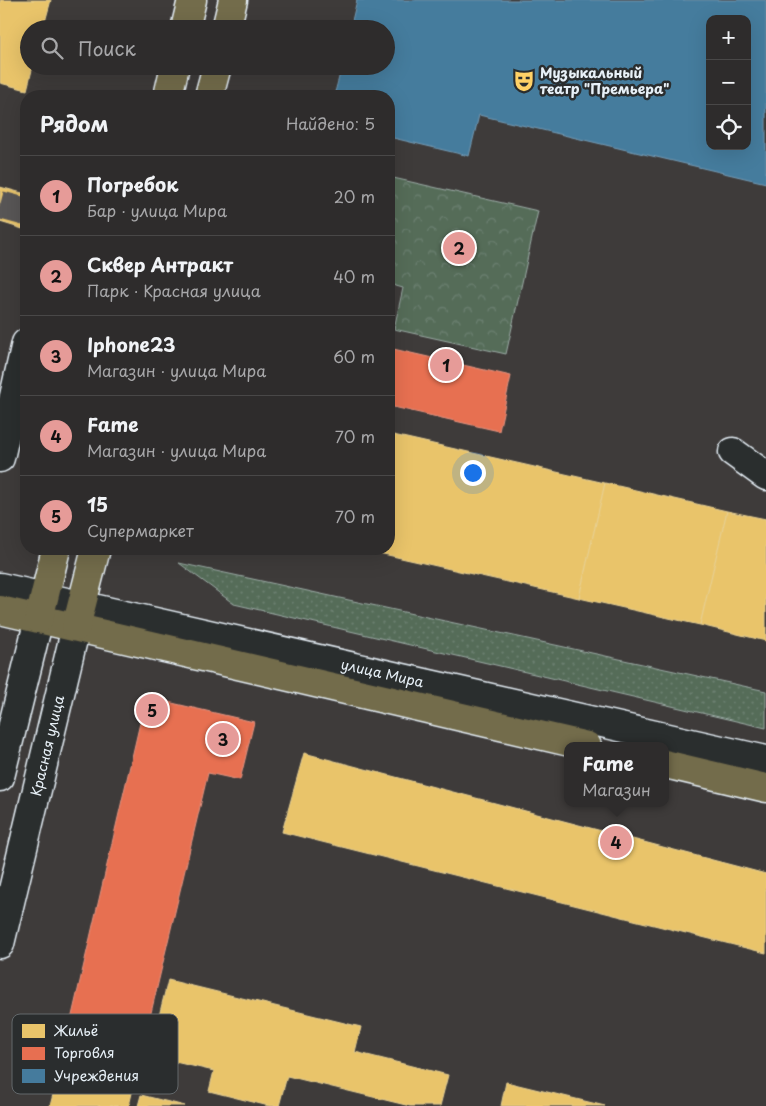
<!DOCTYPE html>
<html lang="ru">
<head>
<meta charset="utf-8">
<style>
	:root { --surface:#2e2c2c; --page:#363434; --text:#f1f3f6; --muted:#a7a7a9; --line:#494848; --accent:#e69b98 }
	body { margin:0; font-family:"Playpen Sans",sans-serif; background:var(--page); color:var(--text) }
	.controls { position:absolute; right:15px; top:15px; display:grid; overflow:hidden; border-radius:10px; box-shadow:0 5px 20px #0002 }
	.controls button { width:45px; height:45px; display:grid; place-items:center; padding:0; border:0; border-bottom:1px solid var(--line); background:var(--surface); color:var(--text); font:25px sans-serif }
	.you { position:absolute; left:472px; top:472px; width:18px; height:18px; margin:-12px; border:4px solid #fff; border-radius:50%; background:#1a73e8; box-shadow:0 0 0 8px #1a73e833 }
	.badge { display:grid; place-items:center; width:32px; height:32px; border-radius:50%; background:var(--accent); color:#111; font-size:16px; font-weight:700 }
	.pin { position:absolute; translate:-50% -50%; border:2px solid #fff; box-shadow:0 1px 5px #0006 }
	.popup { position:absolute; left:564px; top:742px; width:105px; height:65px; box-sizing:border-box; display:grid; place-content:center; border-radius:10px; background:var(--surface); filter:drop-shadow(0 1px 4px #0005); font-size:16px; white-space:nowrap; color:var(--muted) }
	.popup b { font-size:19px; color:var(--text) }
	.popup::after { content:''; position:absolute; left:50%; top:100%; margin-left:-10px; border:10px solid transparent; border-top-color:var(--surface) }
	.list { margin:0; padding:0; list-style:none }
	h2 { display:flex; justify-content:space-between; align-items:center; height:65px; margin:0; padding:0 20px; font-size:21px }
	h2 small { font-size:16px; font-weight:400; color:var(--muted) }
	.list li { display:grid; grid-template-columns:32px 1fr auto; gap:15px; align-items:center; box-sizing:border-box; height:80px; padding:0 20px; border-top:1px solid var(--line) }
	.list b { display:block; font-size:19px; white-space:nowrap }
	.list p { margin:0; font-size:16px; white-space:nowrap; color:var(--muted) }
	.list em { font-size:16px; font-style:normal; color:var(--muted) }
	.icon { flex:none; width:28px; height:28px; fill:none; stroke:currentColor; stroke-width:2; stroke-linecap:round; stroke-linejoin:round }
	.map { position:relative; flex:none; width:766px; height:1106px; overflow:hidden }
	.search { position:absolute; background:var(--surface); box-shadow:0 5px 20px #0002; left:20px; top:20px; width:375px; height:55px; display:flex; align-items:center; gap:12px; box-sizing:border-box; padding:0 18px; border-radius:28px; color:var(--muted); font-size:19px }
	.panel { position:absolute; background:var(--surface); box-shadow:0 5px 20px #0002; left:20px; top:90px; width:375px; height:465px; border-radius:20px }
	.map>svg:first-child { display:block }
</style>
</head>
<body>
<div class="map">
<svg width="766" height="1106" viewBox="0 0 766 1106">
	<defs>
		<pattern id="grass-dots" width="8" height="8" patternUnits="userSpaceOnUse" patternTransform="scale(1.25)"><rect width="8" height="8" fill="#556c59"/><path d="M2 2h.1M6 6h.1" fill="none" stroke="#6d8172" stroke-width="1.8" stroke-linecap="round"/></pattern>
		<pattern id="park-crowns" width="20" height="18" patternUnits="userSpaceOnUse" patternTransform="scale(1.25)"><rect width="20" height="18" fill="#556c59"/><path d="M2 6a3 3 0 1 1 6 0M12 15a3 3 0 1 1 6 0" fill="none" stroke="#6d8172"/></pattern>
	</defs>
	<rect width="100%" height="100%" fill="#3e3b3a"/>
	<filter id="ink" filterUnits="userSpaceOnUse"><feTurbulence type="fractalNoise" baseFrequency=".02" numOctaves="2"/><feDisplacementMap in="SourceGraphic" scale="10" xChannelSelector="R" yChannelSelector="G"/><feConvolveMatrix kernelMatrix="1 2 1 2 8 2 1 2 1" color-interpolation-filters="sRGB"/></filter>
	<g filter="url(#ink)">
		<!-- grass -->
		<polygon fill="url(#grass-dots)" stroke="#9eaea8" points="179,563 766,691 766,728 234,604"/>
		<!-- park -->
		<polygon fill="url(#park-crowns)" stroke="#9eaea8" points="389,177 538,211 506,354 394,329 403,288 389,284"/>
		<!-- homes -->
		<g fill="#e9c46a" stroke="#e9d295">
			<polygon points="0,0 51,0 43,29 29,29 29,66 33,66 27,90 0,83"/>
			<polygon points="0,187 26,194 26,230 0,222"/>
			<polygon points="389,434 605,483 579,598 361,549 389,549"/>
			<polygon points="605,483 727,511 700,625 579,598"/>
			<polygon points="727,511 766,519 766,641 700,625"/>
			<polygon points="304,753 766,874 766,953 282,832"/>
			<polygon points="168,980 361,1027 355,1052 448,1075 440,1106 410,1106 287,1076 279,1106 269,1106 209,1091 214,1071 149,1056"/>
			<polygon points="61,1063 135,1080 129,1106 50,1106"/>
			<polygon points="506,1082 605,1106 501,1106"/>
			<polygon points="141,1095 185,1106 138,1106"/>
		</g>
		<!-- shops -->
		<g fill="#e76f51" stroke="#e79683">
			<polygon points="389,348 511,376 499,431 389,406"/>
			<polygon points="146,697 254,722 240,780 208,773 135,1080 61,1063"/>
		</g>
		<!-- public -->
		<path fill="#457b9d" stroke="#769eb8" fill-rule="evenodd" d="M357,0h409v183l-287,-68 -10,41 -80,-19v-41h-55l8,-30h44v-37h-36zM710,19h37v127h-37z"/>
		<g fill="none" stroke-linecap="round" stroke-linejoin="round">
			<!-- minor-tunnel -->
			<polyline stroke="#585656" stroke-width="28" stroke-dasharray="28 14" stroke-linecap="butt" points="0,205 26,212"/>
			<!-- minor casing -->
			<g stroke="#e8f1f8" stroke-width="31">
				<g id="minor">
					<polyline points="733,452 766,476"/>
					<polyline points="0,458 26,343"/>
					<path id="s1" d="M0,587l766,173"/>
					<polyline points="0,777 39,619"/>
					<path id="s2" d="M0,944l76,-317"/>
				</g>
			</g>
			<!-- major casing -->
			<g stroke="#e8f1f8" stroke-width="31">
				<g id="major">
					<polyline points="185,29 192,0"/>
					<polyline points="226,29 233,0"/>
					<polyline points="168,96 175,66"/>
					<polyline points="209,96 217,66"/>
					<polyline points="0,610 587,746"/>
					<polyline points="39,619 56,549"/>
					<polyline points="76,627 96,549"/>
					<polyline points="665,764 766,788"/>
				</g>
			</g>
			<!-- minor -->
			<use href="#minor" stroke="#2a2d2e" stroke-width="28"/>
			<!-- major -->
			<use href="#major" stroke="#736c4b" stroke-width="28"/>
		</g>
	</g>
	<!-- icons -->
	<defs>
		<g id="theatre-bare" transform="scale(1.725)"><path d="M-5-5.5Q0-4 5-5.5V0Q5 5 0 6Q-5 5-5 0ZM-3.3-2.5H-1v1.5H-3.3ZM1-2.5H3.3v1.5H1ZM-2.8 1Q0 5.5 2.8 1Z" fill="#ffd166" stroke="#2a2d2e" stroke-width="2.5" paint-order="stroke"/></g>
	</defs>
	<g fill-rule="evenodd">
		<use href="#theatre-bare" x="524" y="81"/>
	</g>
	<g text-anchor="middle" stroke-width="5" stroke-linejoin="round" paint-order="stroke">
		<!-- poi labels -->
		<g font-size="14" font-weight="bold" fill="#e8f1f8" stroke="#2a2d2e" text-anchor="start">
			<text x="540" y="78">Музыкальный<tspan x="540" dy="16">театр "Премьера"</tspan></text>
		</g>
		<!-- street labels -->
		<g font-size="14" fill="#e8f1f8" stroke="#2a2d2e">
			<text dy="5" stroke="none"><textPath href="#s1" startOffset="392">улица Мира</textPath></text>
			<text dy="5" stroke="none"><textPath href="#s2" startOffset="204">Красная улица</textPath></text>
		</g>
	</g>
	<!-- legend -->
	<rect x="12" y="1014" width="166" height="80" rx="8" fill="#2a2d2e" stroke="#63686b" stroke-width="1"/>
	<rect x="22" y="1024" width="23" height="14" fill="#e9c46a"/>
	<rect x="22" y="1047" width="23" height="13" fill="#e76f51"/>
	<rect x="22" y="1069" width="23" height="14" fill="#457b9d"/>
	<g font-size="14" fill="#e8f1f8">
		<text x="54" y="1036">Жильё</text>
		<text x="54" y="1058">Торговля</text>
		<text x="54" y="1081">Учреждения</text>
	</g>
</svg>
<div class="controls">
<button>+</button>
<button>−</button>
<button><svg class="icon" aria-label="locate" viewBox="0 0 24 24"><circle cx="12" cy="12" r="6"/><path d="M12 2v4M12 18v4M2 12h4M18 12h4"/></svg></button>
</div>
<div class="you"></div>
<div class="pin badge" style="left:446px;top:365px">1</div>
<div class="pin badge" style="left:459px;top:248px">2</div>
<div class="pin badge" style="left:223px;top:739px">3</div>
<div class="pin badge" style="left:616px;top:842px">4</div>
<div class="popup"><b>Fame</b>Магазин</div>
<div class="pin badge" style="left:152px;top:710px">5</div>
<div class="search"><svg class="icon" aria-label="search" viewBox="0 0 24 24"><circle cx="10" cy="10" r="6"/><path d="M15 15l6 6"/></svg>Поиск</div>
<section class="panel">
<h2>Рядом<small>Найдено: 5</small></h2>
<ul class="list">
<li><span class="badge">1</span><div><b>Погребок</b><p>Бар · улица Мира</p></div><em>20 m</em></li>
<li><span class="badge">2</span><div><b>Сквер Антракт</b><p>Парк · Красная улица</p></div><em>40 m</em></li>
<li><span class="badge">3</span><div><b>Iphone23</b><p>Магазин · улица Мира</p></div><em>60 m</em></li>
<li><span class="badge">4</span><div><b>Fame</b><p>Магазин · улица Мира</p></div><em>70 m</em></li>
<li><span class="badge">5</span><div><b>15</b><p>Супермаркет</p></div><em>70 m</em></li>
</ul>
</section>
</div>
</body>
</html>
